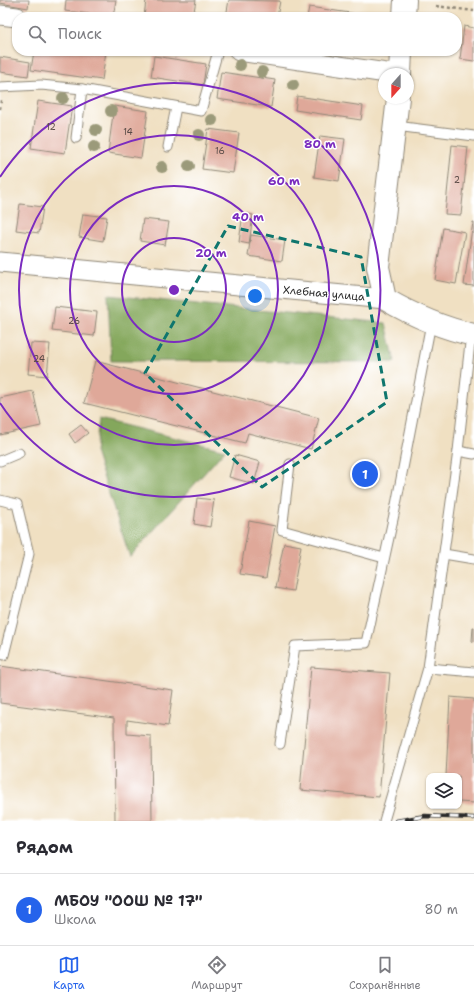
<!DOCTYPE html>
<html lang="ru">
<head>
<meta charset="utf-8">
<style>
	:root { --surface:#fff; --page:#f7f7f7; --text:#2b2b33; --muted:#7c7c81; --line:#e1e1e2; --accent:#2563eb }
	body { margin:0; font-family:"Shantell Sans",sans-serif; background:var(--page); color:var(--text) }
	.controls { position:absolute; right:12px; bottom:12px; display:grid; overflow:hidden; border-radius:8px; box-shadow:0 1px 3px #0004 }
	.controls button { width:36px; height:36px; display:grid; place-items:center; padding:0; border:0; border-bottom:1px solid var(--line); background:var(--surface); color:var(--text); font:20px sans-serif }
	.compass { position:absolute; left:378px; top:68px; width:36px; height:36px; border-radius:50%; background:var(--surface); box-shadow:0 1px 3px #0004; rotate:201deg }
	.you { position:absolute; left:255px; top:296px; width:14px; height:14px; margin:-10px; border:3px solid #fff; border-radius:50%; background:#1a73e8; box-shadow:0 0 0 6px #1a73e833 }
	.badge { display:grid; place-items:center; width:26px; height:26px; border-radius:50%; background:var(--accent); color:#fff; font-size:13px; font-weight:700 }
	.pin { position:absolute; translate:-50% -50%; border:2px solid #fff; box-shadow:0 1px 4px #0006 }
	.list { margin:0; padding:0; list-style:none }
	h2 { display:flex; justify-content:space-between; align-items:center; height:52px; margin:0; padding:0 16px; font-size:17px }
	h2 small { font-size:13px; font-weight:400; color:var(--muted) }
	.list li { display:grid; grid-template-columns:26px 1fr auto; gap:12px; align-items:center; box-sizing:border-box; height:72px; padding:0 16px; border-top:1px solid var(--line) }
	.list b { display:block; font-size:15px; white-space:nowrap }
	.list p { margin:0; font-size:13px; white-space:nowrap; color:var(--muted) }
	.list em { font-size:13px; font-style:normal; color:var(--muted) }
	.icon { flex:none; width:22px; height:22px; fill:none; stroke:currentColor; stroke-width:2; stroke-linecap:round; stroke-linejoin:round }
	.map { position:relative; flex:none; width:474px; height:821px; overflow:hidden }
	.search { position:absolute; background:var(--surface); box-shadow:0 1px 3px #0004; left:12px; right:12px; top:12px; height:44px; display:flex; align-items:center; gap:10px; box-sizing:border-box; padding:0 14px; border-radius:16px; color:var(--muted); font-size:15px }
	.sheet { height:124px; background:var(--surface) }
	nav { display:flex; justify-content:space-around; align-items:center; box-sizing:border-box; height:56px; border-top:1px solid var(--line); background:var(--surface); font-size:11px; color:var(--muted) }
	nav a { display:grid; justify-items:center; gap:2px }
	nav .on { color:var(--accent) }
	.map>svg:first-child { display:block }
</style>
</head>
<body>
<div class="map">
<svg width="474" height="821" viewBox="0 0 474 821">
	<rect width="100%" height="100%" fill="#fff"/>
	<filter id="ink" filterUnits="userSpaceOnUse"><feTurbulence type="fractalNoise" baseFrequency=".025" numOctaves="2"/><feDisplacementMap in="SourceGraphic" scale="8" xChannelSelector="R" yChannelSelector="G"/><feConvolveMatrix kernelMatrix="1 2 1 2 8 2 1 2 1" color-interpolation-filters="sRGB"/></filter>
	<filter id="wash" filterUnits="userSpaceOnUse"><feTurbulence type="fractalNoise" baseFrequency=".012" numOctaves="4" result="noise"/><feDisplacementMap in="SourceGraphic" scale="16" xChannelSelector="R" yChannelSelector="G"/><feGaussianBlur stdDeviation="0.9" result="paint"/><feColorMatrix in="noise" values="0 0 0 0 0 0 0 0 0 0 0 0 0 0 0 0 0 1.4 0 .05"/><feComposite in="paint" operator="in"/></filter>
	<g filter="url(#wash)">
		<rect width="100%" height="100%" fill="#f0e0c2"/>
		<!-- forest -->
		<g fill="#84a75c" stroke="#586944">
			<polygon points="108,295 386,323 395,362 111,361"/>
			<polygon points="99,419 225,450 130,557 95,452"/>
		</g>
		<g id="blocks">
			<!-- building -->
			<g fill="#dfa899">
				<polygon points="0,0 29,0 28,8 0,3"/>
				<polygon points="66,0 116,0 113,17 65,11"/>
				<polygon points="146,0 196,0 193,17 144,17"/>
				<polygon points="229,0 280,1 277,17 226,17"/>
				<polygon points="309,7 357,14 356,17 307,17"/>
				<polygon points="464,26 474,28 474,61 460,59"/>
				<polygon points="34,51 106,51 102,80 31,70"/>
				<polygon points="154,56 206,64 203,85 151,77"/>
				<polygon points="0,57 30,62 28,76 0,72"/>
				<polygon points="221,72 275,80 271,107 217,99"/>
				<polygon points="297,96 363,106 361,120 295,110"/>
				<polygon points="38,101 72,106 65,153 31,148"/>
				<polygon points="114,106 148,111 141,158 108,153"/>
				<polygon points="208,129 239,133 233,173 202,169"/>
				<polygon points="320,136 345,139 339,181 314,177"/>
				<polygon points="452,145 468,147 461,215 445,214"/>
				<polygon points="20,204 43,207 39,233 16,230"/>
				<polygon points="243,213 253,215 249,244 239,242"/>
				<polygon points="83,214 107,217 103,241 79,237"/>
				<polygon points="143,219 169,222 165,245 140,241"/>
				<polygon points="473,222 474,222 474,286 464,285"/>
				<polygon points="443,228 465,232 456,284 435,280"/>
				<polygon points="251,235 285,240 282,261 248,256"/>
				<polygon points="55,307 97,312 94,336 52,331"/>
				<polygon points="31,343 50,344 47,376 28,374"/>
				<polygon points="95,361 319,418 311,449 248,433 245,443 84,403"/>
				<polygon points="33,391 41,426 0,435 0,398"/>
				<polygon points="81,425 88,433 75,443 69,434"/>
				<polygon points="235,455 260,462 254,484 229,477"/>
				<polygon points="197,498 214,500 210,527 194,524"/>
				<polygon points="249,521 275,526 266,578 240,574"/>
				<polygon points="284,543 301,546 293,591 275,588"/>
				<polygon points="473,627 474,627 474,642 472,641"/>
				<polygon points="0,666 173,690 168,726 127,720 127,734 151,736 152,821 115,821 114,718 0,703"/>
				<polygon points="311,667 390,673 379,797 300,790"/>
				<polygon points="450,697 474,699 474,803 459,802 459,776 446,776"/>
			</g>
		</g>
	</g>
	<g filter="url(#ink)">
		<use href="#blocks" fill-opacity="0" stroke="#8e8676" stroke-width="1"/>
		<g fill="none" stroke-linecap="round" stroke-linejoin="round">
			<!-- lane casing -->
			<g stroke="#8e8676" stroke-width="11">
				<g id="lane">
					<polyline points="0,87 41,85 82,89 201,111 218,51"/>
					<polyline points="396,126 474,136"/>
					<polyline points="76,138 82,89"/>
					<polyline points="168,147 176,107"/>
					<polyline points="458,451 474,454"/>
					<polyline points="0,461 19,453"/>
					<polyline points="290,464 282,530 384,558"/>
					<polyline points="0,500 17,504 29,554 4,655 0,654"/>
					<polyline points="444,554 474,559"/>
					<polyline points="428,668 474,672"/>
					<polyline points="280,744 295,646 366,643 395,510 431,323"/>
					<polyline points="384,821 428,668 458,451 471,334"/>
				</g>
			</g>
			<!-- street casing -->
			<g stroke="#8e8676" stroke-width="21">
				<g id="street">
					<polyline points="0,15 17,17"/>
					<polyline points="239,51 393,74"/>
					<polyline points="0,262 385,299"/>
				</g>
			</g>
			<!-- secondary casing -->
			<g stroke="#8e8676" stroke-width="24">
				<g id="secondary">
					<polyline points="404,17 405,0"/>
					<polyline points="400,74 401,51"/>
					<path d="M398,98l-20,169 7,32c29,17 57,29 89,36"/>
				</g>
			</g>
			<!-- path -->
			<g stroke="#8e8676" stroke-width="2.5" stroke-dasharray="3 3" stroke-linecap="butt">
				<polyline points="436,6 474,11"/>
				<polyline points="0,109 1,100"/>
			</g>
			<!-- lane -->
			<use href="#lane" stroke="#fff" stroke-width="9"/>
			<!-- street -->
			<use href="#street" stroke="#fff" stroke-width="19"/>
			<!-- secondary -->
			<use href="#secondary" stroke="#fff" stroke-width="22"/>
			<!-- rail casing -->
			<g stroke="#2b2b2b" stroke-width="4.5">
				<polyline id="rail" points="396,821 425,816 474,818"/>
			</g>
			<!-- rail -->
			<use href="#rail" stroke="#fff" stroke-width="3" stroke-dasharray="9" stroke-linecap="butt"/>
		</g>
		<!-- trees -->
		<g fill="#9b9a7a">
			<circle cx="240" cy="65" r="6"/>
			<circle cx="262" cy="72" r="6"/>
			<circle cx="293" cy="85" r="6"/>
			<circle cx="63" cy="98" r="6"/>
			<circle cx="111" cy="111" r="6"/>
			<circle cx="212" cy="120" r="6"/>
			<circle cx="96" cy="130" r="6"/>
			<circle cx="199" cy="135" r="6"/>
			<circle cx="94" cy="147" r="6"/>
			<circle cx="189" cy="166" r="6"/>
			<circle cx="162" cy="167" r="6"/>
		</g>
	</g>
	<!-- marked area -->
	<path fill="none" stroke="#0f766e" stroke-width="3" stroke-dasharray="8 5" stroke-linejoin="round" d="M228,226l133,31 26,145 -125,85 -117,-114z"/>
	<!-- distance rings -->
	<g fill="none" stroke="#7b2cbf" stroke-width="2">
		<circle cx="174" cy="290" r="52"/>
		<circle cx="174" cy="290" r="104"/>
		<circle cx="174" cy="290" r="155"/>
		<path d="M0 177A207 207 0 1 1 0 403"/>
	</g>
	<g text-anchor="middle" stroke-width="3" stroke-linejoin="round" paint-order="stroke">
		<!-- number labels -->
		<g font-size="9" fill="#584a46">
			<text x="51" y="130">12</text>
			<text x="128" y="135">14</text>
			<text x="220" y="154">16</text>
			<text x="457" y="183">2</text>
			<text x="74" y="324">26</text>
			<text x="39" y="362">24</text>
		</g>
		<!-- street labels -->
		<g font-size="11" fill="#2b2b2b" stroke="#fff">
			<text transform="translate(324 293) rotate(5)" y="4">Хлебная улица</text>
		</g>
	</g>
	<circle cx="174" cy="290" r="6" fill="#7b2cbf" stroke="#fff" stroke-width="2"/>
	<g font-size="12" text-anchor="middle" font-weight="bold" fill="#7b2cbf" stroke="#fff" stroke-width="3" stroke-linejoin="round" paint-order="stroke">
		<text x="320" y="148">80 m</text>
		<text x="284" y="185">60 m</text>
		<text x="248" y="221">40 m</text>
		<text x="211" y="257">20 m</text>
	</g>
</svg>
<div class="controls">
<button><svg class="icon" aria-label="layers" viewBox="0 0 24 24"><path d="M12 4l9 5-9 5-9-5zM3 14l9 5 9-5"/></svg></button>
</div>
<svg class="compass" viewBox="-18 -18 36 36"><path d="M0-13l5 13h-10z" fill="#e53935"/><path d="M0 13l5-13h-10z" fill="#7c7c81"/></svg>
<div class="you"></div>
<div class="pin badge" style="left:365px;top:474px">1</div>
<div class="search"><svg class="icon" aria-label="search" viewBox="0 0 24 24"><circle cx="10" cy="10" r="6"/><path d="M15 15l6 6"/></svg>Поиск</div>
</div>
<section class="sheet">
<h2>Рядом<small></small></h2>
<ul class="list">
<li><span class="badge">1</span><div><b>МБОУ &quot;ООШ № 17&quot;</b><p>Школа</p></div><em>80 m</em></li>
</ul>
</section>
<nav>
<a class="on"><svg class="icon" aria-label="map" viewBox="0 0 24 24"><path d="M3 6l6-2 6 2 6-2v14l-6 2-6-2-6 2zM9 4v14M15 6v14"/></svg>Карта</a>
<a><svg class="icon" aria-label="directions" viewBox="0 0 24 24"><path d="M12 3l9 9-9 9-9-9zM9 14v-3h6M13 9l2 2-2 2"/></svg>Маршрут</a>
<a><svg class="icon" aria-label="saved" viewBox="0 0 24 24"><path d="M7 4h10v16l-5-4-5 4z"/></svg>Сохранённые</a>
</nav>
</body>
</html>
